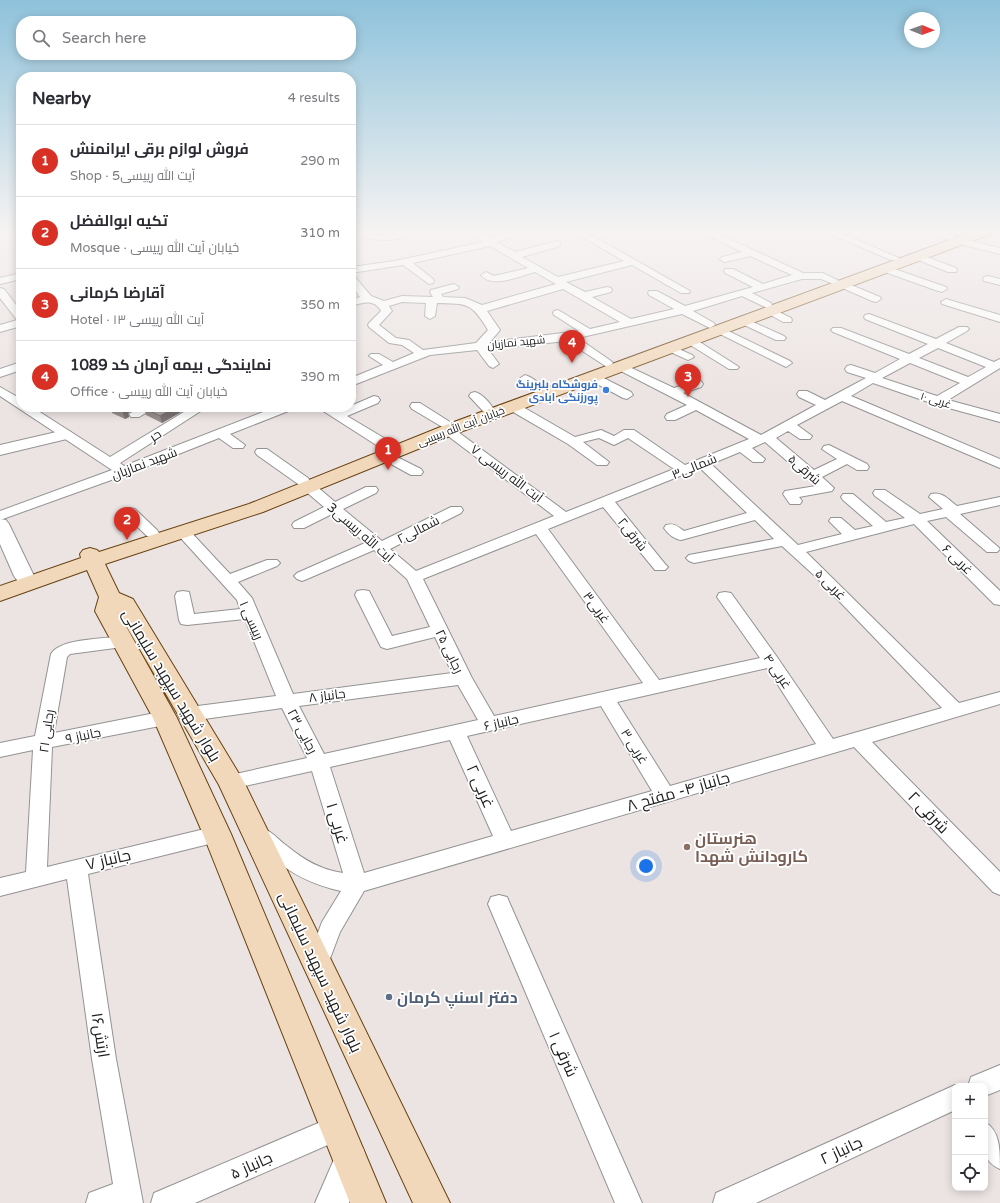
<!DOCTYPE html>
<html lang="en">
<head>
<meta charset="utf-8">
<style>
	:root { --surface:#fff; --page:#f7f7f7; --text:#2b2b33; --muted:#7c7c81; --line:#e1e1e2; --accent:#d93025 }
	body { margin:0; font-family:"Varela Round",Cairo,sans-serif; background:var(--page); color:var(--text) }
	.controls { position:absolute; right:12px; bottom:12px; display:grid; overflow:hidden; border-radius:8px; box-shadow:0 2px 10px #0003 }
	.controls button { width:36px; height:36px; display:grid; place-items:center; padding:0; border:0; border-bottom:1px solid var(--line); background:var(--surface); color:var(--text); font:20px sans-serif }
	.compass { position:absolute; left:904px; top:12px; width:36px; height:36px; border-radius:50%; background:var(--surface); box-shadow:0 2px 10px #0003; rotate:91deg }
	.you { position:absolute; left:646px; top:866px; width:14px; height:14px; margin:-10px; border:3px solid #fff; border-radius:50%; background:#1a73e8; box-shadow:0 0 0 6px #1a73e833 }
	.badge { display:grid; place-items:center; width:26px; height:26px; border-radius:50%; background:var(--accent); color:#fff; font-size:13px; font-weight:700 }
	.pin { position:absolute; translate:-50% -33px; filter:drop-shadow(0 1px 2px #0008) }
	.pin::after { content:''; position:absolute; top:21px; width:14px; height:12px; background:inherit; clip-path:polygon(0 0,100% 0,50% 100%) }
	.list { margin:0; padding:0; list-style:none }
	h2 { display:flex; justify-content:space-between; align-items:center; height:52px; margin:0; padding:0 16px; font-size:17px }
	h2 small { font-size:13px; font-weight:400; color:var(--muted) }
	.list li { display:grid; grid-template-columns:26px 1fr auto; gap:12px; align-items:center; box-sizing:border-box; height:72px; padding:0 16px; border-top:1px solid var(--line) }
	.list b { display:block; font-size:15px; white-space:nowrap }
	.list p { margin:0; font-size:13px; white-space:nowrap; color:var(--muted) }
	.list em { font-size:13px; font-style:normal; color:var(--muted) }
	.icon { flex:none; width:22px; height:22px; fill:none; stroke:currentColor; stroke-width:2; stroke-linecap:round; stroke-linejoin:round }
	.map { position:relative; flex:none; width:1000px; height:1203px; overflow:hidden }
	.search { position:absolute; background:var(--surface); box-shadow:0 2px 10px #0003; left:16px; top:16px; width:340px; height:44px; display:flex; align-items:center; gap:10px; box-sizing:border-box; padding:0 14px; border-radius:16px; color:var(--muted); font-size:15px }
	.panel { position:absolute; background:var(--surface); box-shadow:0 2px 10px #0003; left:16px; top:72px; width:340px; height:340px; border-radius:16px }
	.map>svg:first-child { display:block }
</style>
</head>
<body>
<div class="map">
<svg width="1000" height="1203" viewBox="0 0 1000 1203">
	<rect width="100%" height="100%" fill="#ece4e3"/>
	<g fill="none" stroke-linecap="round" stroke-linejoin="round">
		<!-- minor casing -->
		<g stroke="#939393" stroke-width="2">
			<g id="minor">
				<path d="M352,231h14l11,4 24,-3 5,3c-9,9 -45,5 -54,-4z"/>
				<path d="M466,231h12l11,7 21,-6 3,1v4l-17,5 19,10 42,-11 3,1v4l-38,11 36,20 66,-16 -52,-30h12l106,60 -1,2h-8l-49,-28 -66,17 19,10 22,-5 4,1 1,2 -1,2 -19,5 39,22 43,-10 -25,-14 -1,-2 1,-2h8l28,15 68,-19 -28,-14 -1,-2 1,-2h8l30,15 29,-9 -42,-19 -25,6 -3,-1 -2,-2 2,-2 20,-5 -43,-21h13l91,42h20l16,8 -5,3 -13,-5h-19l-50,14 19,10 1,2 -1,2 -4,1 -25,-12 -49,15 21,12 1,2 -5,3 -28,-14 -104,24 33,23 2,2 -2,2 -4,2 -40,-26 -79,8 11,15 -6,4 -4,-2 -12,-16 -47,5 -79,31v-8l32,-13 -14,-9 2,-2h8l14,8 21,-9 -12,-8 -13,-2 -20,-16 -1,-2 1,-2 12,-12c-7,-13 -19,-8 -30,-5v-6l9,-3 -9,-12v-9l4,1 16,19 13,5 18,-5 31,1 -3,-5 1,-2 23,-6 5,3 -1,2 -17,5 2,3 22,1 17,7 74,-21 -21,-12c-15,4 -43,17 -54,3l5,-3 8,4 34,-8 -38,-22 -77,17 20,16 1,2 -1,2 -4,1 -26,-19 -52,8v-6l44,-6 88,-19zM563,289l57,33 -30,7 -32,-19 -4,1 -1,2 1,2 25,16 -89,11 10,-12 -13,-19zM402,302l24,1 -1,13 5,3 5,-3 2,-13c31,1 34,-1 51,27l-12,13 -53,7 -14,-10 -13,-2 -17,-13 13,-14 -3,-5z"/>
				<polygon points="823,231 836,231 899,258 897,260 891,260"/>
				<polygon points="930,231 944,231 956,237 951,240"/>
				<polygon points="959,238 1000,248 1000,254 956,243 954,241"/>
				<polygon points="919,254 956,268 957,270 956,272 948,272 916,259 914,257 916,255"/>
				<polygon points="886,266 946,287 947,289 942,292 938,291 882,271 881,269"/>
				<polygon points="21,273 21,279 0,284 0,278"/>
				<polygon points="988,276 1000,279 1000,285 984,281 983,279 984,277"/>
				<polygon points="844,282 880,297 881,299 876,302 872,301 840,287 839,285"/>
				<polygon points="0,288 4,289 21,311 21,326 0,332 0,325 17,320 0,298"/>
				<polygon points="946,299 1000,315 1000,322 942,304 941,302"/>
				<polygon points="771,308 791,318 792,320 791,322 783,322 767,313 766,311"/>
				<path d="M869,314l67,25 23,-12h8l2,2 -2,2 -21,12 48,19 6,-3v9l-52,32 52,14v8l-66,-18 -61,-21 -22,13 149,63v9l-158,-67 -45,24 15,11 -2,3h-10l-12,-8 -12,7 38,32 23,-11 -15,-10 2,-3 5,-1 38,19 2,3 -2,3h-10l-10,-6 -25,13 12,11 -2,3 -33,6 3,4 -2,3h-10l-7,-10 2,-3 31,-5 -51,-44 -13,6 13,11 -2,3h-10l-13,-10 -29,12 87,81 44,-11 -13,-13 2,-3h10l14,12 18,-4 -30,-26 -2,-3 2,-3h10l33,28 19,-4 -30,-22 -2,-3 2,-3h10l35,24 23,-5 -14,-12 2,-3c11,-3 18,6 26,12l43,-9v8l-40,9 37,32 3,3 -3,3h-10l-41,-35 -19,4 73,70v14l-6,-1 -80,-80 -108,28 153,151 41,-11v12l-128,38 128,130v23l-7,-3 -139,-145 -490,144 -24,41 -15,40 -8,3 -8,-3 -3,-7 16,-43 19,-31c-28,-6 -50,-17 -72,-36 -7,-5 -13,-10 -17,-18l3,-6c5,-2 9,-3 15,1 6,4 11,10 17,14 17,14 34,24 56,27l-31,-102 -81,18 -7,-2 -3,-5 3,-5 7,-2 76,-17 -25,-50 -92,13 -6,-2 -3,-5 3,-5 6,-2 86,-11 -31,-77 -58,6 -6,-1 -2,-4 -4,-24 2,-4 6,-1 6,1 5,22 46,-5 -3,-9 -59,-65 -2,-3 2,-3h10l42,45 37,-14h10l3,3 -3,3 -39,16 14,16 41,96 159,-21 -17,-36 -48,12 -6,-2 -26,-52 2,-4 6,-1 6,1 23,45 38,-9 -23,-48 -33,-29 -67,29 -5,2 -5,-2 -3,-3 3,-3 68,-30 -33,-29 -28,14h-10l-2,-3 2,-3 30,-15 -20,-17 -2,-3 1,-2 -5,-1 -41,-29 -2,-3 2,-3h10l41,29 2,3 -1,2 5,1 21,18 31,-15h10l2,3 -2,3 -33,16 39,32 69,-34h10l2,3 -2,3 -71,36 26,22 138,-55 -110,-83v-5l-32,-19 -2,-3 2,-3h8l30,19v4l116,86 108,-43 -46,-31 -14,7 -15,-7 -16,4 26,20 -2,3h-10l-29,-21 -60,-35 -2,-3 2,-3h8l59,34 26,-7 13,6 10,-6h10l51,35 64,-26 -53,-29 -21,10h-8l-2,-3 2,-3 20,-9 -72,-37 -2,-2 2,-2h8l51,24 23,-8 4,1 2,3 -2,3 -18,6 78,42 55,-30 -17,-8 -2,-3 2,-3h8l18,9 41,-22 -19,-6 -2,-3 2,-3 4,-1 24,8 25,-14 -67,-27 -2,-2 2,-2h8l68,26 19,-10 -63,-25 -1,-2 1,-2zM938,348l48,19 -18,10 -49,-19zM910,363l50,20 -23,13 -55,-18zM700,468l47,45 -63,18c-7,-5 -10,-8 -18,-6l-2,3c4,6 10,11 17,12l74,-20 19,19 -85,16 -3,3 3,3 5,2 88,-17 34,31 126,131 -109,31 -56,-82 -46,-64 -6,-1 -6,1 -2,4 43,61 -101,22 -111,-151 55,-22 52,63h10l3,-3 -3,-3 -50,-62zM536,534l107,149 -149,33 -22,-38 -49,-99zM767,668l49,76 -146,42 -53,-84zM458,685l20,35 -154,34 -25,-48zM601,706l51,85 -141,40 -44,-95zM450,740l43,96 -129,37 -34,-106z"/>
				<polygon points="744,318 784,336 786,338 784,340 776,340 740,323 739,321 740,319"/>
				<polygon points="720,327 790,361 792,363 786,367 716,332 714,330"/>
				<polygon points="691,338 695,339 739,367 737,369 729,369 687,343 685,341 687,339"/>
				<polygon points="670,345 692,355 694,357 688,360 666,350 664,348"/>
				<polygon points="21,362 21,370 0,377 0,369"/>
				<polygon points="592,372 631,392 633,395 627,399 623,398 588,379 586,376"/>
				<path d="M525,375c7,2 14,8 18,14l-2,3h-8l-14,-13z"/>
				<polygon points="0,387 21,399 21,407 32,407 110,457 192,407 207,407 120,463 124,466 276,407 293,407 291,410 230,434 245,445 243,448 233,448 219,438 128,474 0,520 0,511 112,470 0,396"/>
				<path d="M475,392c7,2 14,10 18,16l-2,3h-8l-14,-15 2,-3z"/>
				<polygon points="374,396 378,397 380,400 378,403 347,416 394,444 396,447 394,450 384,450 317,407 332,407 339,411"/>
				<polygon points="140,407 156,407 139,417 131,417 129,414"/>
				<polygon points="385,451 421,469 423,472 421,475 411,475 380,458 378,455 380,452"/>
				<polygon points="130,508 135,509 157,530 159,533 157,536 147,536 125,515 123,512 125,509"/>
				<path d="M124,636l6,2 2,4 -2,4 -60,8 -3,3 -13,76 111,-22 6,2 3,5 -3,5 -6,2 -113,22 -5,120 170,-41 7,2 3,6 -3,6 -7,2 -129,32 28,185 27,144h-57l3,-10 24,-9 -21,-125 -25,-180 -67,17v-18l26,-6 7,-122 -33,7v-14l35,-7 16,-82c9,-16 55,-15 73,-18z"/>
				<polygon points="499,895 507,897 510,904 642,1203 615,1203 488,904 491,897"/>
				<polygon points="1000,1065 1000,1090 985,1096 985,1086 968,1086 971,1077"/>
				<polygon points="955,1085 959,1086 955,1086 955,1110 756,1203 713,1203 716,1193"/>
				<polygon points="337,1115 346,1119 350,1128 346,1137 195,1203 151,1203 154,1193"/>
				<path d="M985,1122c15,9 15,27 15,47 -21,-9 -15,-27 -15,-47z"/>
			</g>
		</g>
		<!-- tertiary casing -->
		<g stroke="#939393" stroke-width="2">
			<g id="tertiary">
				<polygon points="65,430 71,432 73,435 71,438 0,455 0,445"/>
				<polygon points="0,519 6,520 9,524 34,576 31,580 24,582 17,580 14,576 0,544"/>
				<polygon points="351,1144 363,1148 367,1160 349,1203 315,1203 339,1148"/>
			</g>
		</g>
		<!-- secondary casing -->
		<g stroke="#67420f" stroke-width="2">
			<polygon id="secondary" points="974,231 992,231 991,234 455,434 263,512 105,564 119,593 133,599 136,604 244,782 450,1203 413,1203 219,785 117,610 177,718 231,834 386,1203 350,1203 203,834 153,718 95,611 99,597 87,570 0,601 0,586 81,558 80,554 83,550 90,548 97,550 99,552 249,504 443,426"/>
		</g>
		<!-- minor -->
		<use href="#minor" fill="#fff" fill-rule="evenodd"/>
		<!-- tertiary -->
		<use href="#tertiary" fill="#fff" fill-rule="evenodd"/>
		<!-- secondary -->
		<use href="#secondary" fill="#f2d8bb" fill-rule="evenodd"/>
	</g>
	<!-- wall -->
	<g fill="#988f90">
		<polygon points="111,407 137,407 128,413 129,417 125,419 112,413"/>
		<polygon points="144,408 188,408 162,423 146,415"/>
	</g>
	<!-- shaded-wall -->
	<g fill="#7c7475">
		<polygon points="126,407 137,407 128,413 129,417 125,419 122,410"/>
		<polygon points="176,407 187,407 188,408 162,423 160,416"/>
	</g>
	<!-- building -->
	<g fill="#b1a6a7" stroke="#7c7475">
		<polygon points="117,407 126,407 127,408 122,410"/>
		<polygon points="145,407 176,407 160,416 144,408"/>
	</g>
	<!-- sky -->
	<linearGradient id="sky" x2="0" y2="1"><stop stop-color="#8ec2db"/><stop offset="0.58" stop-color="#f6f3f2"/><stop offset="1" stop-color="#f6f3f2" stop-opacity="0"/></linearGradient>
	<rect width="1000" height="399" fill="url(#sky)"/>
	<!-- markers -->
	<circle fill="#3f7fe0" stroke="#fff" stroke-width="1.5" cx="606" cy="390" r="4"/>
	<circle fill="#8d6e63" stroke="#fff" stroke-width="1.5" cx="687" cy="847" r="4"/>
	<circle fill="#5c6f8a" stroke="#fff" stroke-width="1.5" cx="389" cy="997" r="4"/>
	<g text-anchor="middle" stroke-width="3.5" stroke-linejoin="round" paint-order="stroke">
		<!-- far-street labels -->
		<g font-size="11" fill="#1c1c1c" stroke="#fff">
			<text transform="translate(516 342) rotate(-6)" y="4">شهید نمازیان</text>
			<text transform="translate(936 400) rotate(17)" y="4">غربی ۱۰</text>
			<text transform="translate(461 426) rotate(-21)" y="4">خیابان آیت الله رییسی</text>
		</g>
		<!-- far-shop labels -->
		<g font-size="11" font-weight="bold" fill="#366cbe" stroke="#fff" text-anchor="end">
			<text x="598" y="388">فروشگاه بلبرینگ<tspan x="598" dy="13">پورزنگی ابادی</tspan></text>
		</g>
		<!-- street labels -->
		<g font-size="13" fill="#1c1c1c" stroke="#fff">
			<text transform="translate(155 435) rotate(-32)" y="5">حر</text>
			<text transform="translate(144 463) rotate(-21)" y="5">شهید نمازیان</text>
			<text transform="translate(694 466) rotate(-22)" y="5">شمالی۳</text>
			<text transform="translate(805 469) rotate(41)" y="5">شرقی۵</text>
			<text transform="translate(507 473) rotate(37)" y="5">آیت الله رییسی ۷</text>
			<text transform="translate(418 529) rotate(-27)" y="5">شمالی۲</text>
			<text transform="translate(361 532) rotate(41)" y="5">آیت الله رییسی3</text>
			<text transform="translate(633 534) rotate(51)" y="5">شرقی۲</text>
			<text transform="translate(958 559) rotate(44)" y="5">غربی ۶</text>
			<text transform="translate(831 584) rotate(45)" y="5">غربی ۵</text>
			<text transform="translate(597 607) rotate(54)" y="5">غربی۳</text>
			<text transform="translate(252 620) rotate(66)" y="5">رییسی ۱</text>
			<text transform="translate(450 651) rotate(64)" y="5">رجایی ۲۵</text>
			<text transform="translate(778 671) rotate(56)" y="5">غربی ۴</text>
			<text transform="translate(327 695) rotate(-7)" y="5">جانباز ۸</text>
			<text transform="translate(501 722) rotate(-13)" y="5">جانباز ۶</text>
			<text transform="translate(46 731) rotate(-82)" y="5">رجایی ۲۱</text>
			<text transform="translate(303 731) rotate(62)" y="5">رجایی ۲۳</text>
			<text transform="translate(83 735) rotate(-12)" y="5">جانباز ۹</text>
			<text transform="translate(635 746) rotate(58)" y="5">غربی ۳</text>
		</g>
		<!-- near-street labels -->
		<g font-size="16" fill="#1c1c1c" stroke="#fff">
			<text transform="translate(172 685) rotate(59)" y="6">بلوار شهید سپهبد سلیمانی</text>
			<text transform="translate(481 786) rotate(66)" y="6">غربی ۲</text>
			<text transform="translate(678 791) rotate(-16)" y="6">جانباز ۴- مفتح ۸</text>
			<text transform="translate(929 812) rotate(46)" y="6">شرقی ۲</text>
			<text transform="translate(338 823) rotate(73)" y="6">غربی ۱</text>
			<text transform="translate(108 859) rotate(-13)" y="6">جانباز ۷</text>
			<text transform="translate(321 972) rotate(65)" y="6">بلوار شهید سپهبد سلیمانی</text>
			<text transform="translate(101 1035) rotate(81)" y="6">ارتش۱۶</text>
			<text transform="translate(564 1054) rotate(66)" y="6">شرقی ۱</text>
			<text transform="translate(841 1150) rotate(-25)" y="6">جانباز ۲</text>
			<text transform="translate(251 1165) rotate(-24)" y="6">جانباز ۵</text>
		</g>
		<!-- near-education labels -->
		<g font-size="16" font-weight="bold" fill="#785e54" stroke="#fff" text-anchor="start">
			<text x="695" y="844">هنرستان<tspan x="695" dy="18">کارودانش شهدا</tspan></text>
		</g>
		<!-- near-service labels -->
		<g font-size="16" font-weight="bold" fill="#4e5e75" stroke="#fff" text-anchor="start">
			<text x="397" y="1003">دفتر اسنپ کرمان</text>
		</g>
	</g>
</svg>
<div class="controls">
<button>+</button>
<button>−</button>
<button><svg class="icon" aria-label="locate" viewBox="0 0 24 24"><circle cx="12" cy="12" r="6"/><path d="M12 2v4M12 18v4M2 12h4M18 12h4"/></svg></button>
</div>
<svg class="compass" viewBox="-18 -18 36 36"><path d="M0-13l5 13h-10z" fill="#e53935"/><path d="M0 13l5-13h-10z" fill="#7c7c81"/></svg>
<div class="you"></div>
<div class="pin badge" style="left:388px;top:470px">1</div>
<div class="pin badge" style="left:127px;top:540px">2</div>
<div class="pin badge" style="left:688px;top:397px">3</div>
<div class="pin badge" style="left:572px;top:363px">4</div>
<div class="search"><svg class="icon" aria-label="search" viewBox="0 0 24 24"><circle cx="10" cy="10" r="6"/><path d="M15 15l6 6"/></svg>Search here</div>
<section class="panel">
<h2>Nearby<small>4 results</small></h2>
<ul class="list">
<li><span class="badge">1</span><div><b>فروش لوازم برقی ایرانمنش</b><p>Shop · آیت الله رییسی5</p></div><em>290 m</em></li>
<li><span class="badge">2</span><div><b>تکیه ابوالفضل</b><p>Mosque · خیابان آیت الله رییسی</p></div><em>310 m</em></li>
<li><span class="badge">3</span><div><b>آقارضا کرمانی</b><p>Hotel · آیت الله رییسی ۱۳</p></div><em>350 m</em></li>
<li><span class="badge">4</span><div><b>نمایندگی بیمه آرمان کد 1089</b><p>Office · خیابان آیت الله رییسی</p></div><em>390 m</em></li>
</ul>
</section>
</div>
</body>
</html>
